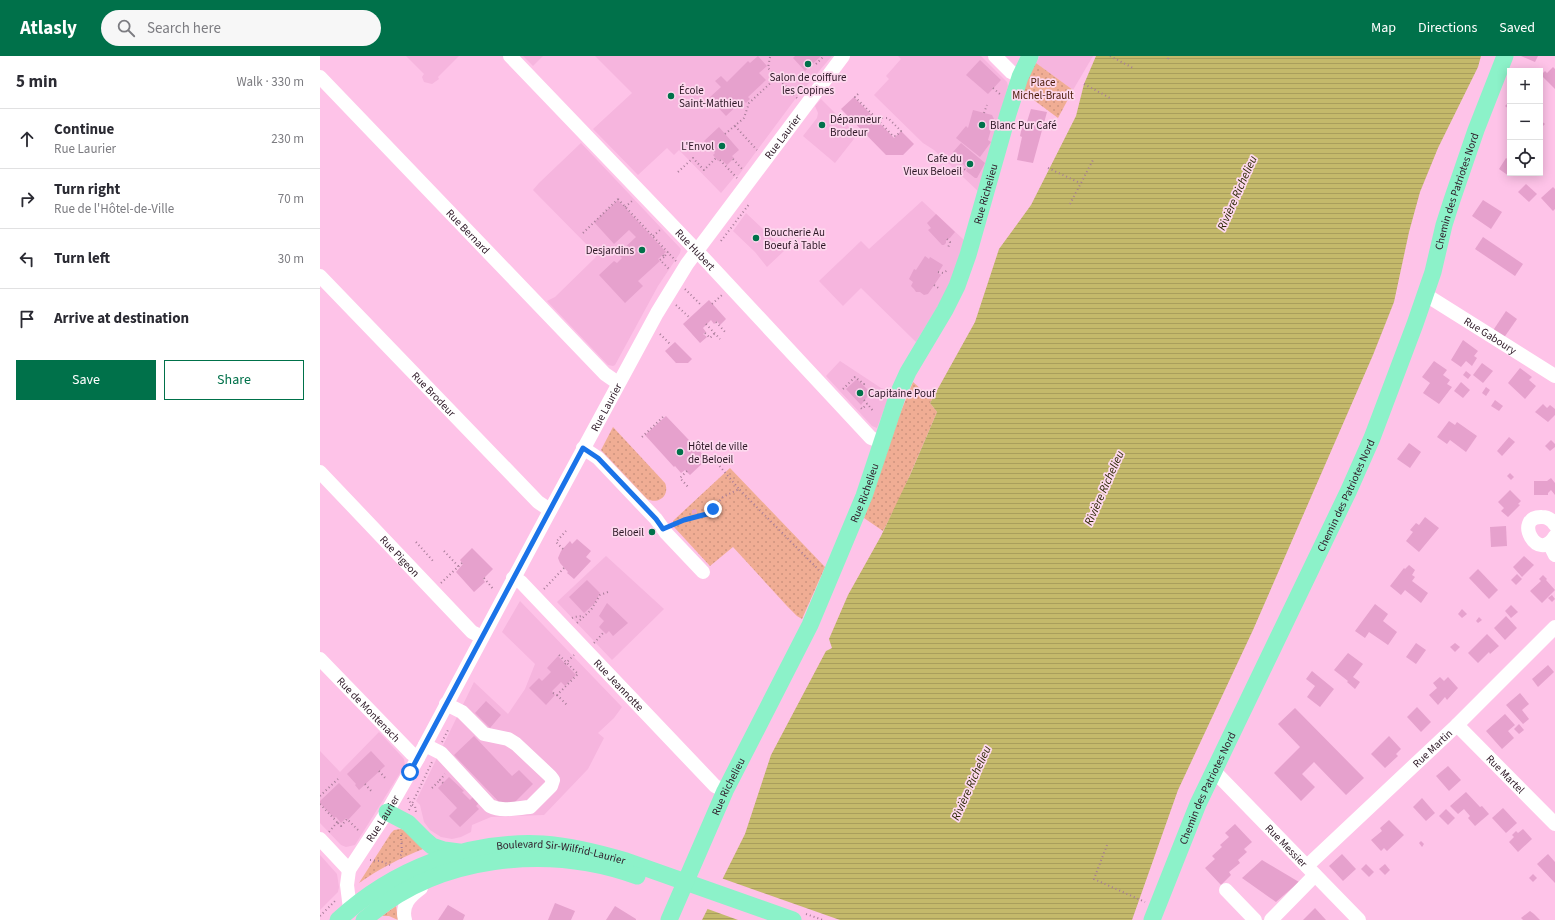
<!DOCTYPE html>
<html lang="en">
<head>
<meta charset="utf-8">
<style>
	:root { --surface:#fff; --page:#f7f7f7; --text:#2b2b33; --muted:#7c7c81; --line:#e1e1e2; --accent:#00714a }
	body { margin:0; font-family:"Source Sans 3",sans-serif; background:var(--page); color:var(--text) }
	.controls { position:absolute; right:12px; top:12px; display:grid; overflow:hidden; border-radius:0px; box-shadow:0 2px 10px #0003 }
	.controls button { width:36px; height:36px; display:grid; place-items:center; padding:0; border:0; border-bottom:1px solid var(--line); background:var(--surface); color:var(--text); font:20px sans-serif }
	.stop { position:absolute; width:12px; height:12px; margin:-9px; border:3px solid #1a73e8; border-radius:50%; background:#fff }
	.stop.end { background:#1a73e8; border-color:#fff; box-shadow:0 1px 4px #0008 }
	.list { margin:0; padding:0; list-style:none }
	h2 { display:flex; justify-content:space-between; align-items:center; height:52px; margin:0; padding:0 16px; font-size:17px }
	h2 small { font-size:13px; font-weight:400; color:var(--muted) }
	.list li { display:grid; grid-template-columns:26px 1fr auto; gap:12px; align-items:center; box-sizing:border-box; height:60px; padding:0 16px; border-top:1px solid var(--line) }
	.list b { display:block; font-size:15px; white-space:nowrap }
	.list p { margin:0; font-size:13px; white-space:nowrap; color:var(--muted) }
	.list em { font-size:13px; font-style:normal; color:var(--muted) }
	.actions { display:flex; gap:8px; padding:12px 16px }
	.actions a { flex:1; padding:9px 0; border:1px solid var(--accent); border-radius:0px; text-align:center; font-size:14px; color:var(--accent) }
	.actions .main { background:var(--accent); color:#fff }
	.icon { flex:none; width:22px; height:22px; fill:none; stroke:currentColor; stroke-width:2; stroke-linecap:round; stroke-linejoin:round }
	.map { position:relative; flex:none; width:1235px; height:864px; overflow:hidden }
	header { display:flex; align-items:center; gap:24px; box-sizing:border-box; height:56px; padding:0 20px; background:var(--accent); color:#fff }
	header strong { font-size:19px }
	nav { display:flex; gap:22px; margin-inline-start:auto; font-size:14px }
	.search { width:280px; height:36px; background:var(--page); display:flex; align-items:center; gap:10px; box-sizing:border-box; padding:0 14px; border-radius:22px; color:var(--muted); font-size:15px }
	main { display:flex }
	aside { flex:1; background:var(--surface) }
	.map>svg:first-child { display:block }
</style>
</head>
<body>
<header>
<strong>Atlasly</strong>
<div class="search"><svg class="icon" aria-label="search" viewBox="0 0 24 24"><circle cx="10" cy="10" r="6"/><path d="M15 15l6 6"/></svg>Search here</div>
<nav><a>Map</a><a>Directions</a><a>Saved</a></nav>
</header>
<main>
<aside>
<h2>5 min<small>Walk · 330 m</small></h2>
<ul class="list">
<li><svg class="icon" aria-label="ahead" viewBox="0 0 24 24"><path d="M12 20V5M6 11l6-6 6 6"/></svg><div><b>Continue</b><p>Rue Laurier</p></div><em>230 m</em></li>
<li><svg class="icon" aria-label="right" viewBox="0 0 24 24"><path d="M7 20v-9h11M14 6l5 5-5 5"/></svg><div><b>Turn right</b><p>Rue de l'Hôtel-de-Ville</p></div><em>70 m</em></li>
<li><svg class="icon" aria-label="left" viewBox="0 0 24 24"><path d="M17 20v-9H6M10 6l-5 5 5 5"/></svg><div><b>Turn left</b></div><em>30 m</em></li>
<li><svg class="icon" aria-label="arrive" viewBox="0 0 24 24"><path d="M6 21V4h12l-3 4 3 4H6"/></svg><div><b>Arrive at destination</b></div></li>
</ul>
<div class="actions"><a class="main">Save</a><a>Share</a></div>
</aside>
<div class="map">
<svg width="1235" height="864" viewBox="0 0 1235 864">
	<defs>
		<pattern id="grass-dots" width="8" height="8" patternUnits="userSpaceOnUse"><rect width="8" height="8" fill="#f0ad94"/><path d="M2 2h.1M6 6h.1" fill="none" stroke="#ce947f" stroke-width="1.8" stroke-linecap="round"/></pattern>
		<pattern id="water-rules" width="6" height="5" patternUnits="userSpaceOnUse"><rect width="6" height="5" fill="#c4b96b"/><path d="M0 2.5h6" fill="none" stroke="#a99e5d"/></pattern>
	</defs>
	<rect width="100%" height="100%" fill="#fec3e8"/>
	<!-- built -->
	<g fill="#f6b5de">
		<polygon points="86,0 139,0 118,21 119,23 112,28 104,26 102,21 104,18"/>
		<polygon points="203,0 223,0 213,10"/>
		<polygon points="275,0 512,0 476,42 418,120 416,119 401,137 359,94 354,99 347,92 318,119 273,73 312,37"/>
		<polygon points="578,0 661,0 687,26 688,30 658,135 614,94 603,87 554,39 569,23 566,20 581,3"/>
		<polygon points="720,0 773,0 753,34 716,7"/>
		<polygon points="501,43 537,79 515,107 483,80 497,62 498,57 495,50"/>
		<polygon points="261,87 361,193 360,197 338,230 295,309 293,310 288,309 227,245 235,241 276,201 275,197 213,134 219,127"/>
		<polygon points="602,145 644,184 634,217 621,245 596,286 541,232 523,250 499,225 541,185 549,193"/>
		<polygon points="426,157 465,194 447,211 435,196 413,175"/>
		<polygon points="520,305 561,332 568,334 572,332 557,372 552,370 506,320"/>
		<polygon points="286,500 344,553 292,604 237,546"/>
		<polygon points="200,545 302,651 294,662 278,677 284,682 268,713 224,759 171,761 152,769 151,776 141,781 132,783 121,781 110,774 104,766 100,749 96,745 154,626 188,658 205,633 215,608 182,576"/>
		<polygon points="59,676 84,703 85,709 35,789 26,791 21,789 0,767 0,695 20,716"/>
		<polygon points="0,799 17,818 19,831 18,836 0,854"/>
	</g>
	<!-- grass -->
	<g fill="url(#grass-dots)">
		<polygon points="716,7 753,34 738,62 703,36 708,20"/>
		<polygon points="593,326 612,343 610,347 617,356 579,444 563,475 544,462 579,360"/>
		<path d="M293,371l52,56c5,12 -6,22 -18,16l-46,-49z"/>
		<polygon points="410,412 505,511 482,563 477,560 467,550 413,491 390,510 354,471 353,465 355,463"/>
		<path d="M81,773l3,1 19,19c-23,9 -44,20 -64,34l32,-50 3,-3z"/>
		<polygon points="76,850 78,864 69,860 62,860"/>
	</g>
	<!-- water -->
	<polygon fill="url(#water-rules)" points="776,0 1161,0 1158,11 1118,92 1100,136 1089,176 1074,246 1053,299 933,574 858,734 812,864 382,864 425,778 451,699 506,595 512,592 509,583 528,539 561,480 590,419 617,356 610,347 655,266 679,193 711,149 756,60 764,28"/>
	<!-- pier -->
	<polygon fill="#fec3e8" points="401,822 520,864 418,864 385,852"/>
	<!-- building -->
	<g fill="#e6a1cd">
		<polygon points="438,0 447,10 439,17 446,24 428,41 430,43 426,47 423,44 406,60 389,42 401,31 395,25 401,20 407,26 428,5 430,7"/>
		<polygon points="475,0 501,0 485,15 473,2"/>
		<polygon points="1201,0 1218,0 1215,6"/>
		<polygon points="660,4 681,24 668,38 646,19"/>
		<polygon points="1233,11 1235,13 1235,33 1221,19 1225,15 1227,17"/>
		<polygon points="534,41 574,82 581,75 594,88 583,99 566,99 521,53"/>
		<polygon points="1190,45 1190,54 1185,50"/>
		<polygon points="711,53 727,56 713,107 697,104 702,81 700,80 702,71 705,72"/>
		<polygon points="653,54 672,59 674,63 668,84 671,86 660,101 636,82 646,70 648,72"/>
		<polygon points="1220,64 1225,68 1220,73"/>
		<polygon points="399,71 419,94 412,100 414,102 407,109 401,103 398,105 393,99 395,97 384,85"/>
		<polygon points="641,87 665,107 657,122 655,122 646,115 647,113 633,96"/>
		<polygon points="1186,102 1190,105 1190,117 1191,117 1189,120 1179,113"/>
		<polygon points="1206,128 1217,138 1209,146 1198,136"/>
		<polygon points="1233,131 1235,133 1235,153 1233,155 1221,142"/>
		<polygon points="298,144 346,196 338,203 340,205 318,225 323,230 305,247 279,219 294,205 297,207 302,202 298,198 316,181 309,174 294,188 274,166"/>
		<polygon points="1163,144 1182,156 1171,173 1152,160"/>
		<polygon points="616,158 635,176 630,182 626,184 626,187 624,189 622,189 608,174 611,172 607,167"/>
		<polygon points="1163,181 1203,208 1195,220 1155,193"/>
		<polygon points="605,200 609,203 610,201 623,209 618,217 621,219 608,238 604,239 600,236 596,236 594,233 591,230 593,226 589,223 594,213 596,214"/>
		<polygon points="389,244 406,263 400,269 397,265 394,268 391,264 383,272 386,276 383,278 387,281 380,287 363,268"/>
		<polygon points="1186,255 1197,263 1183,283 1172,276"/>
		<polygon points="1143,284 1158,295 1154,300 1157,302 1152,310 1146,305 1141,311 1131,304"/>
		<polygon points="355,286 372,303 368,307 356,307 345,295"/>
		<polygon points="1114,305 1127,314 1123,319 1130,324 1127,328 1132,331 1119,348 1103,337 1110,327 1102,321"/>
		<polygon points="1162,307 1173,315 1163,327 1153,319"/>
		<polygon points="1200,312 1212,321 1209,324 1216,330 1205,343 1188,327"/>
		<polygon points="1146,315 1151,319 1148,323 1143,319"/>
		<polygon points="537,323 552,338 547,341 541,349 526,333"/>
		<polygon points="1141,326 1150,334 1143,342 1134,335"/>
		<polygon points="1166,331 1170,334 1166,340 1162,337"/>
		<polygon points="1175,344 1183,350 1179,355 1171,350"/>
		<polygon points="1223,348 1227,352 1230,349 1235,353 1235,359 1228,366 1215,356"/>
		<polygon points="346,360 387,403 370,419 365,414 361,417 355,410 354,411 325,379"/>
		<polygon points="1129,365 1135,369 1137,366 1157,380 1146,396 1130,384 1127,388 1117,381"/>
		<polygon points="1189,381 1195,386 1182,400 1177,395"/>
		<polygon points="1231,384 1235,388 1235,391 1230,395 1225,390"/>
		<polygon points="1089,387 1101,396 1090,412 1077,403"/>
		<polygon points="1190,417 1194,421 1191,424 1187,420"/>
		<polygon points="1231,422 1235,427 1235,439 1231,434 1228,437 1228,439 1214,439 1214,425 1227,425"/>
		<polygon points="1190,434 1201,445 1198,448 1200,449 1188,461 1181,455 1184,452 1178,446"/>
		<polygon points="376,453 377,457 372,458 372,454"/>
		<polygon points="1105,461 1119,472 1099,496 1086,485 1093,476 1090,474 1096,467 1099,469"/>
		<polygon points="1186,470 1187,490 1171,491 1170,471"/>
		<polygon points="257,483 271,495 266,501 271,505 254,523 247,517 248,516 240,507 238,502 241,495 250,485 252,488"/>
		<polygon points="152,492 173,513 163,523 165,526 154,536 136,516 143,508 140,504"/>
		<polygon points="1204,500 1214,509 1202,521 1193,511"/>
		<polygon points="1089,509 1095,514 1092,519 1095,521 1092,525 1108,537 1101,547 1085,534 1081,539 1070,530 1084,512 1085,513"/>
		<polygon points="1158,513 1178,534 1169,543 1149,522"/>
		<polygon points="1197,518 1202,523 1196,529 1191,524"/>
		<polygon points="1223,519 1227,523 1226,524 1235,534 1222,547 1210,535 1221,525 1219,523"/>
		<polygon points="267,524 280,537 274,548 264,557 249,541"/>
		<polygon points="1232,539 1235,543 1232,546 1228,542"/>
		<polygon points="287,547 308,567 293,580 289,575 286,578 279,571 284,565 279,560"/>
		<polygon points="1055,548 1068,558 1063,565 1077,576 1068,589 1049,576 1045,582 1035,575"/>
		<polygon points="1191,549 1198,556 1191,562 1185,555"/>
		<polygon points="1142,553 1147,558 1142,562 1138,558"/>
		<polygon points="1186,560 1197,572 1185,584 1174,572"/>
		<polygon points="1159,561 1162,564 1158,567 1156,565"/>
		<polygon points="1167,578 1179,590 1170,598 1169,596 1158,607 1148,597"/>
		<polygon points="1096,587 1106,594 1096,608 1086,601"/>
		<polygon points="1135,587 1140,591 1135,596 1130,591"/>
		<polygon points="1028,597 1043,608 1033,621 1040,626 1035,633 1027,626 1028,625 1014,614"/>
		<polygon points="238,600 256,619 245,630 241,626 232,635 235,639 226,649 209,632 219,622 222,625 231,616 227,612"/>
		<polygon points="1228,609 1234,616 1218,631 1212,623"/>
		<polygon points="992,615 1014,633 1000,651 987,641 995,630 986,623"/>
		<polygon points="1120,621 1124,625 1128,621 1138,632 1127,644 1125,641 1118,649 1109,639 1117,632 1113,627"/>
		<polygon points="1200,637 1209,648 1202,654 1209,663 1203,668 1186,649"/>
		<polygon points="166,645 181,659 170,672 155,657"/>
		<polygon points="1097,651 1111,666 1101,676 1087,661"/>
		<polygon points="975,652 1044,722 1026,739 994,706 982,718 995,731 981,745 954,717 980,691 958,668"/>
		<polygon points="1185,658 1195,669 1188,675 1194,682 1182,693 1166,675"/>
		<polygon points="1199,668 1204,674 1199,678 1194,673"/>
		<polygon points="154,680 192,720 199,714 213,728 194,747 181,748 134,699"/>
		<polygon points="1069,680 1081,693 1076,698 1078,700 1065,712 1051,698"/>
		<polygon points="51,695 65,710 39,734 35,729 36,728 27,718"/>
		<polygon points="1128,710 1141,724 1129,735 1116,720"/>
		<polygon points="129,721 144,735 142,736 150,744 153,741 159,747 156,750 159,753 140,771 129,760 137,752 118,732"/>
		<polygon points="19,727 41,750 28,764 26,762 21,767 16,761 14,762 0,747 0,745"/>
		<polygon points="1146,736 1160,751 1162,750 1169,758 1155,770 1148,762 1150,760 1144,753 1138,758 1130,750"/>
		<polygon points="1102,742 1115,757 1106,765 1093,751"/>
		<polygon points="1183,752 1197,767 1186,777 1172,762"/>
		<polygon points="1126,753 1135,762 1128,769 1119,760"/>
		<polygon points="1069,764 1084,779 1067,795 1064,792 1061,795 1051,784 1062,775 1060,772"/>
		<polygon points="915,768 932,786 924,793 927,796 918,804 920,807 909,816 911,819 901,829 885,812 895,803 892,800 902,791 900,789 909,781 905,777"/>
		<polygon points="1203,773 1212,783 1198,796 1189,786 1194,781 1192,779 1196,775 1198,777"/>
		<polygon points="1101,785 1104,788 1102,791 1099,787"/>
		<polygon points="1022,798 1036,813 1023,825 1009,810"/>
		<polygon points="1228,798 1235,806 1235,827 1217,808"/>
		<polygon points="942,804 979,826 956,846 922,822"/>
		<polygon points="1046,808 1054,816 1049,821 1041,813"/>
		<polygon points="1065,808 1070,814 1065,819 1059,813"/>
		<polygon points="1213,818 1217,822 1213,826 1209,822"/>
		<polygon points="235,847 255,855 251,864 228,864"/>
		<polygon points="128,849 145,859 143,864 118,864"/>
		<polygon points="295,850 316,863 316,864 286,864"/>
		<polygon points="995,852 1006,864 983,864"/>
		<polygon points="1210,855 1214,858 1220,864 1203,864 1201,862"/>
	</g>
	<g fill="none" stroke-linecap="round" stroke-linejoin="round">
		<!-- path -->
		<g stroke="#a77c98" stroke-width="2" stroke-dasharray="1 3" stroke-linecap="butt">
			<polyline points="790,0 813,12"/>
			<polyline points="450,1 448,12 477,42"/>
			<polyline points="848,3 849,0"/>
			<polyline points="496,8 504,0"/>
			<polyline points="764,28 790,42"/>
			<polyline points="673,32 681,39"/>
			<polyline points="538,38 535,41 556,62 568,62 581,75 576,80 573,80 556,62"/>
			<polyline points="664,57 667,49"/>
			<polyline points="415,70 437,94"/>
			<polyline points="405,78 424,62 429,47 457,21"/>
			<polyline points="413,103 423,114"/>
			<polyline points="400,104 417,122"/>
			<polyline points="728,112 760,127"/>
			<polyline points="358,116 373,102 384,114 396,102"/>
			<polyline points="642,116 644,113 646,114"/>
			<polyline points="298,143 356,205"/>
			<polyline points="750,148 773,104"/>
			<polyline points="305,151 312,145"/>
			<polyline points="263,177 298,143"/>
			<polyline points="333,180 340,174"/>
			<polyline points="627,183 630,186 628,192"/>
			<polyline points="401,185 430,147"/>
			<polyline points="343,199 344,201 348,196"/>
			<polyline points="344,201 340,204 350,214"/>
			<polyline points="618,216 623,217 628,214"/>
			<polyline points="614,229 620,233"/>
			<polyline points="365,233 382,250"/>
			<polyline points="392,248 402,239"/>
			<polyline points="356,249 370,262"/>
			<polyline points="396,266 406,277"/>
			<polyline points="386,268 400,283"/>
			<polyline points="385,277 390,282 395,277"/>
			<polyline points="340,278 351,289"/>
			<polyline points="523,333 535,321 544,328 543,329"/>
			<polyline points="544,344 554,356"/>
			<polyline points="541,352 542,353 547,348"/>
			<polyline points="322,381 345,359"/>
			<polyline points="397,407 419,433"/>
			<polyline points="367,415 360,422 369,432"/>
			<polyline points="355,468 364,464 387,458 403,441 419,433 499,514"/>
			<polyline points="96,486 113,505"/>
			<polyline points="243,493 236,486 246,475"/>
			<polyline points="124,495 139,511"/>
			<polyline points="164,522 174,534"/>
			<polyline points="121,527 142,507"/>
			<polyline points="224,533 244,512"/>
			<polyline points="252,562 254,561 263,560"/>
			<polyline points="257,567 271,554 280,539 288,536"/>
			<polyline points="274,587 284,576"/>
			<polyline points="245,608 254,599"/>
			<polyline points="233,637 237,639 258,618 238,598"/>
			<polyline points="237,639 248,650"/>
			<polyline points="122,686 129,672"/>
			<polyline points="59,715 66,723"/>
			<polyline points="123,727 120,724 125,718"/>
			<polyline points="45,728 53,737"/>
			<polyline points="112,732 120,724"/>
			<polyline points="0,740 18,723"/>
			<polyline points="88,742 91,748 95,750 96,756"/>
			<polyline points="0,748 17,766"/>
			<polyline points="89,754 112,706"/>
			<polyline points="18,767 21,770 27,763 40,776"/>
			<polyline points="9,776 19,764"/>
			<polyline points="81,779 82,798 81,799 81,803"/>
			<polyline points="787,789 774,823 825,846"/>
			<polyline points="50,804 60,805 70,809"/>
			<polyline points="486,858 503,864"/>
			<polyline points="0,860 16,844"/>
		</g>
		<!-- minor -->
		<g stroke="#fff" stroke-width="14">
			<path id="s1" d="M190,0l187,195 174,187 11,4"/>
			<polyline points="675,0 691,16 700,21"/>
			<path id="s2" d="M0,21l285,297 13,9"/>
			<path id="s3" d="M0,220l218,226 12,8"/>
			<path id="s4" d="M1106,239l129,81"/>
			<polyline points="263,392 278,402 336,463 346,477 383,516"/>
			<path id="s5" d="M0,416l152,160 10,5"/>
			<path d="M1235,469c-3,-5 -7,-8 -13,-8 -30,-1 -4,48 13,19"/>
			<polyline points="1229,487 1235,499"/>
			<path id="s6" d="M193,522l8,4 194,204 10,5"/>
			<path id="s7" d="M0,603l91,94 7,5"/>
			<path id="s8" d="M1137,669l98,99"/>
			<path d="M105,689l16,8 49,53c12,6 27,2 40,1l21,-21 2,-6 -3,-4 -34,-32 -8,-5 -24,-5 -22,-22 -16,-8"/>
			<path id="s9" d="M894,715l145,149"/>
			<polyline points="0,783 29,814"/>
			<path id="s10" d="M987,810l150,-141 98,-98"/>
			<polyline points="906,834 935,864"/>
			<path id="s11" d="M30,853l-3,-24 2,-15 38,-58 31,-54 127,-238 112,-207 30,-49 156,-208"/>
			<path d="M85,864c-4,-15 5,-24 16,-32"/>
			<polyline points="951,864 995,819"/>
		</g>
		<!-- major -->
		<g stroke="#8cf2c9" stroke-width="17">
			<polyline points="67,756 88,767 105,784 112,790 124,794 139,796"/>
			<path id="s12" d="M18,864c55,-51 130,-80 205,-76 29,2 56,9 83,17l167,59"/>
			<path d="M44,864c72,-65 184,-76 273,-44"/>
			<path id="s13" d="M349,864l56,-129 85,-166 54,-129 34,-102 10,-22 37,-62 12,-24 11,-31 40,-141 12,-37 10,-21"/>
			<path id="s14" d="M832,864l46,-116 151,-314 23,-52 43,-114 18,-52 11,-47 8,-25 24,-70 29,-74"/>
		</g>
	</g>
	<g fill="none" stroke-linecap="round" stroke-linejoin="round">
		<!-- route -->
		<polyline stroke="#1a73e8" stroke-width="5" points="90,716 263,392 278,402 336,463 343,473 364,464 387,458 393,453"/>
	</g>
	<!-- markers -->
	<g fill="#00714a" stroke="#fdd8ee" stroke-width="1.5">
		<circle cx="488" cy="8" r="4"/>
		<circle cx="351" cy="40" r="4"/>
		<circle cx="502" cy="69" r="4"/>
		<circle cx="662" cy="69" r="4"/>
		<circle cx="402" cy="90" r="4"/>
		<circle cx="650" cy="108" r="4"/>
		<circle cx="436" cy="182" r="4"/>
		<circle cx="322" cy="194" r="4"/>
		<circle cx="540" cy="337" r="4"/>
		<circle cx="360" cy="396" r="4"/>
		<circle cx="332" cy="476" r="4"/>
	</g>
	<g text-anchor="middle" stroke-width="3.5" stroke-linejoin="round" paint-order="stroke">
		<!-- poi labels -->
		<g font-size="11" fill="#2d1826" stroke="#fdd8ee" text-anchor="start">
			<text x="488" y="25" text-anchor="middle">Salon de coiffure<tspan x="488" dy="13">les Copines</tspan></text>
			<text x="359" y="38">École<tspan x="359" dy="13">Saint-Mathieu</tspan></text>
			<text x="510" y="67">Dépanneur<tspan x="510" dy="13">Brodeur</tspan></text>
			<text x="670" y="73">Blanc Pur Café</text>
			<text x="394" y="94" text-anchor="end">L'Envol</text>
			<text x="642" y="106" text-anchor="end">Cafe du<tspan x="642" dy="13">Vieux Beloeil</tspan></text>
			<text x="444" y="180">Boucherie Au<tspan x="444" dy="13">Boeuf à Table</tspan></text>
			<text x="314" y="198" text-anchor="end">Desjardins</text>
			<text x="548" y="341">Capitaine Pouf</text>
			<text x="368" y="394">Hôtel de ville<tspan x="368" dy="13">de Beloeil</tspan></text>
			<text x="324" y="480" text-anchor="end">Beloeil</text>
		</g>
		<!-- park labels -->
		<g font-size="11" fill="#4a1a07" stroke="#fdd8ee">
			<text x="723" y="30">Place<tspan x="723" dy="13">Michel-Brault</tspan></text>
		</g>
		<!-- street labels -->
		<g font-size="11" fill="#2d1826" stroke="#fdd8ee">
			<text dy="4" stroke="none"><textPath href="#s11" startOffset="893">Rue Laurier</textPath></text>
			<text dy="4" stroke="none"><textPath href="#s14" startOffset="791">Chemin des Patriotes Nord</textPath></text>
			<text dy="4" stroke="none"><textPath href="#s13" startOffset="794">Rue Richelieu</textPath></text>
			<text dy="4" stroke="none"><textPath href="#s2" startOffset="214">Rue Bernard</textPath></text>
			<text dy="4" stroke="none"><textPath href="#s1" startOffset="268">Rue Hubert</textPath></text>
			<text dy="4" stroke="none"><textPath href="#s4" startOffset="76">Rue Gaboury</textPath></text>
			<text dy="4" stroke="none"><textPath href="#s3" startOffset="164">Rue Brodeur</textPath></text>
			<text dy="4" stroke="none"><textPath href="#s11" startOffset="569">Rue Laurier</textPath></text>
			<text dy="4" stroke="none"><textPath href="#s13" startOffset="470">Rue Richelieu</textPath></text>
			<text dy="4" stroke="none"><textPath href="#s14" startOffset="467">Chemin des Patriotes Nord</textPath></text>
			<text dy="4" stroke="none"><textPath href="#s5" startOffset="116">Rue Pigeon</textPath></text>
			<text dy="4" stroke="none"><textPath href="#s6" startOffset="151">Rue Jeannotte</textPath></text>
			<text dy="4" stroke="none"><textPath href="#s7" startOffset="70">Rue de Montenach</textPath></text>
			<text dy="4" stroke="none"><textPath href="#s10" startOffset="172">Rue Martin</textPath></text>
			<text dy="4" stroke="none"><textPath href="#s8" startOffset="69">Rue Martel</textPath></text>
			<text dy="4" stroke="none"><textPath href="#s13" startOffset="146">Rue Richelieu</textPath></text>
			<text dy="4" stroke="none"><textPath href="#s14" startOffset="143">Chemin des Patriotes Nord</textPath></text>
			<text dy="4" stroke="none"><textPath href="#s11" startOffset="101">Rue Laurier</textPath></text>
			<text dy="4" stroke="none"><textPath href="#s9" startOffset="104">Rue Messier</textPath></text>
			<text dy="4" stroke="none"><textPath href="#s12" startOffset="243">Boulevard Sir-Wilfrid-Laurier</textPath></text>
		</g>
		<!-- water labels -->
		<g font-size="12" font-style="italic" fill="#302b08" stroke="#fdd8ee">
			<text transform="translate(917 137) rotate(-66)" y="4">Rivière Richelieu</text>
			<text transform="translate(784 432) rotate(-66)" y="4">Rivière Richelieu</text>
			<text transform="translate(651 727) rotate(-66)" y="4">Rivière Richelieu</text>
		</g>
	</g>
</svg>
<div class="controls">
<button>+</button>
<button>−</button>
<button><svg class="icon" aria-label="locate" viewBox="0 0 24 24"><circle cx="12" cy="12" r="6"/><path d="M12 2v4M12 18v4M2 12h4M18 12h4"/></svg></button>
</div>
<div class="stop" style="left:90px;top:716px"></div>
<div class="stop end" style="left:393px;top:453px"></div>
</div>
</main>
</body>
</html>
